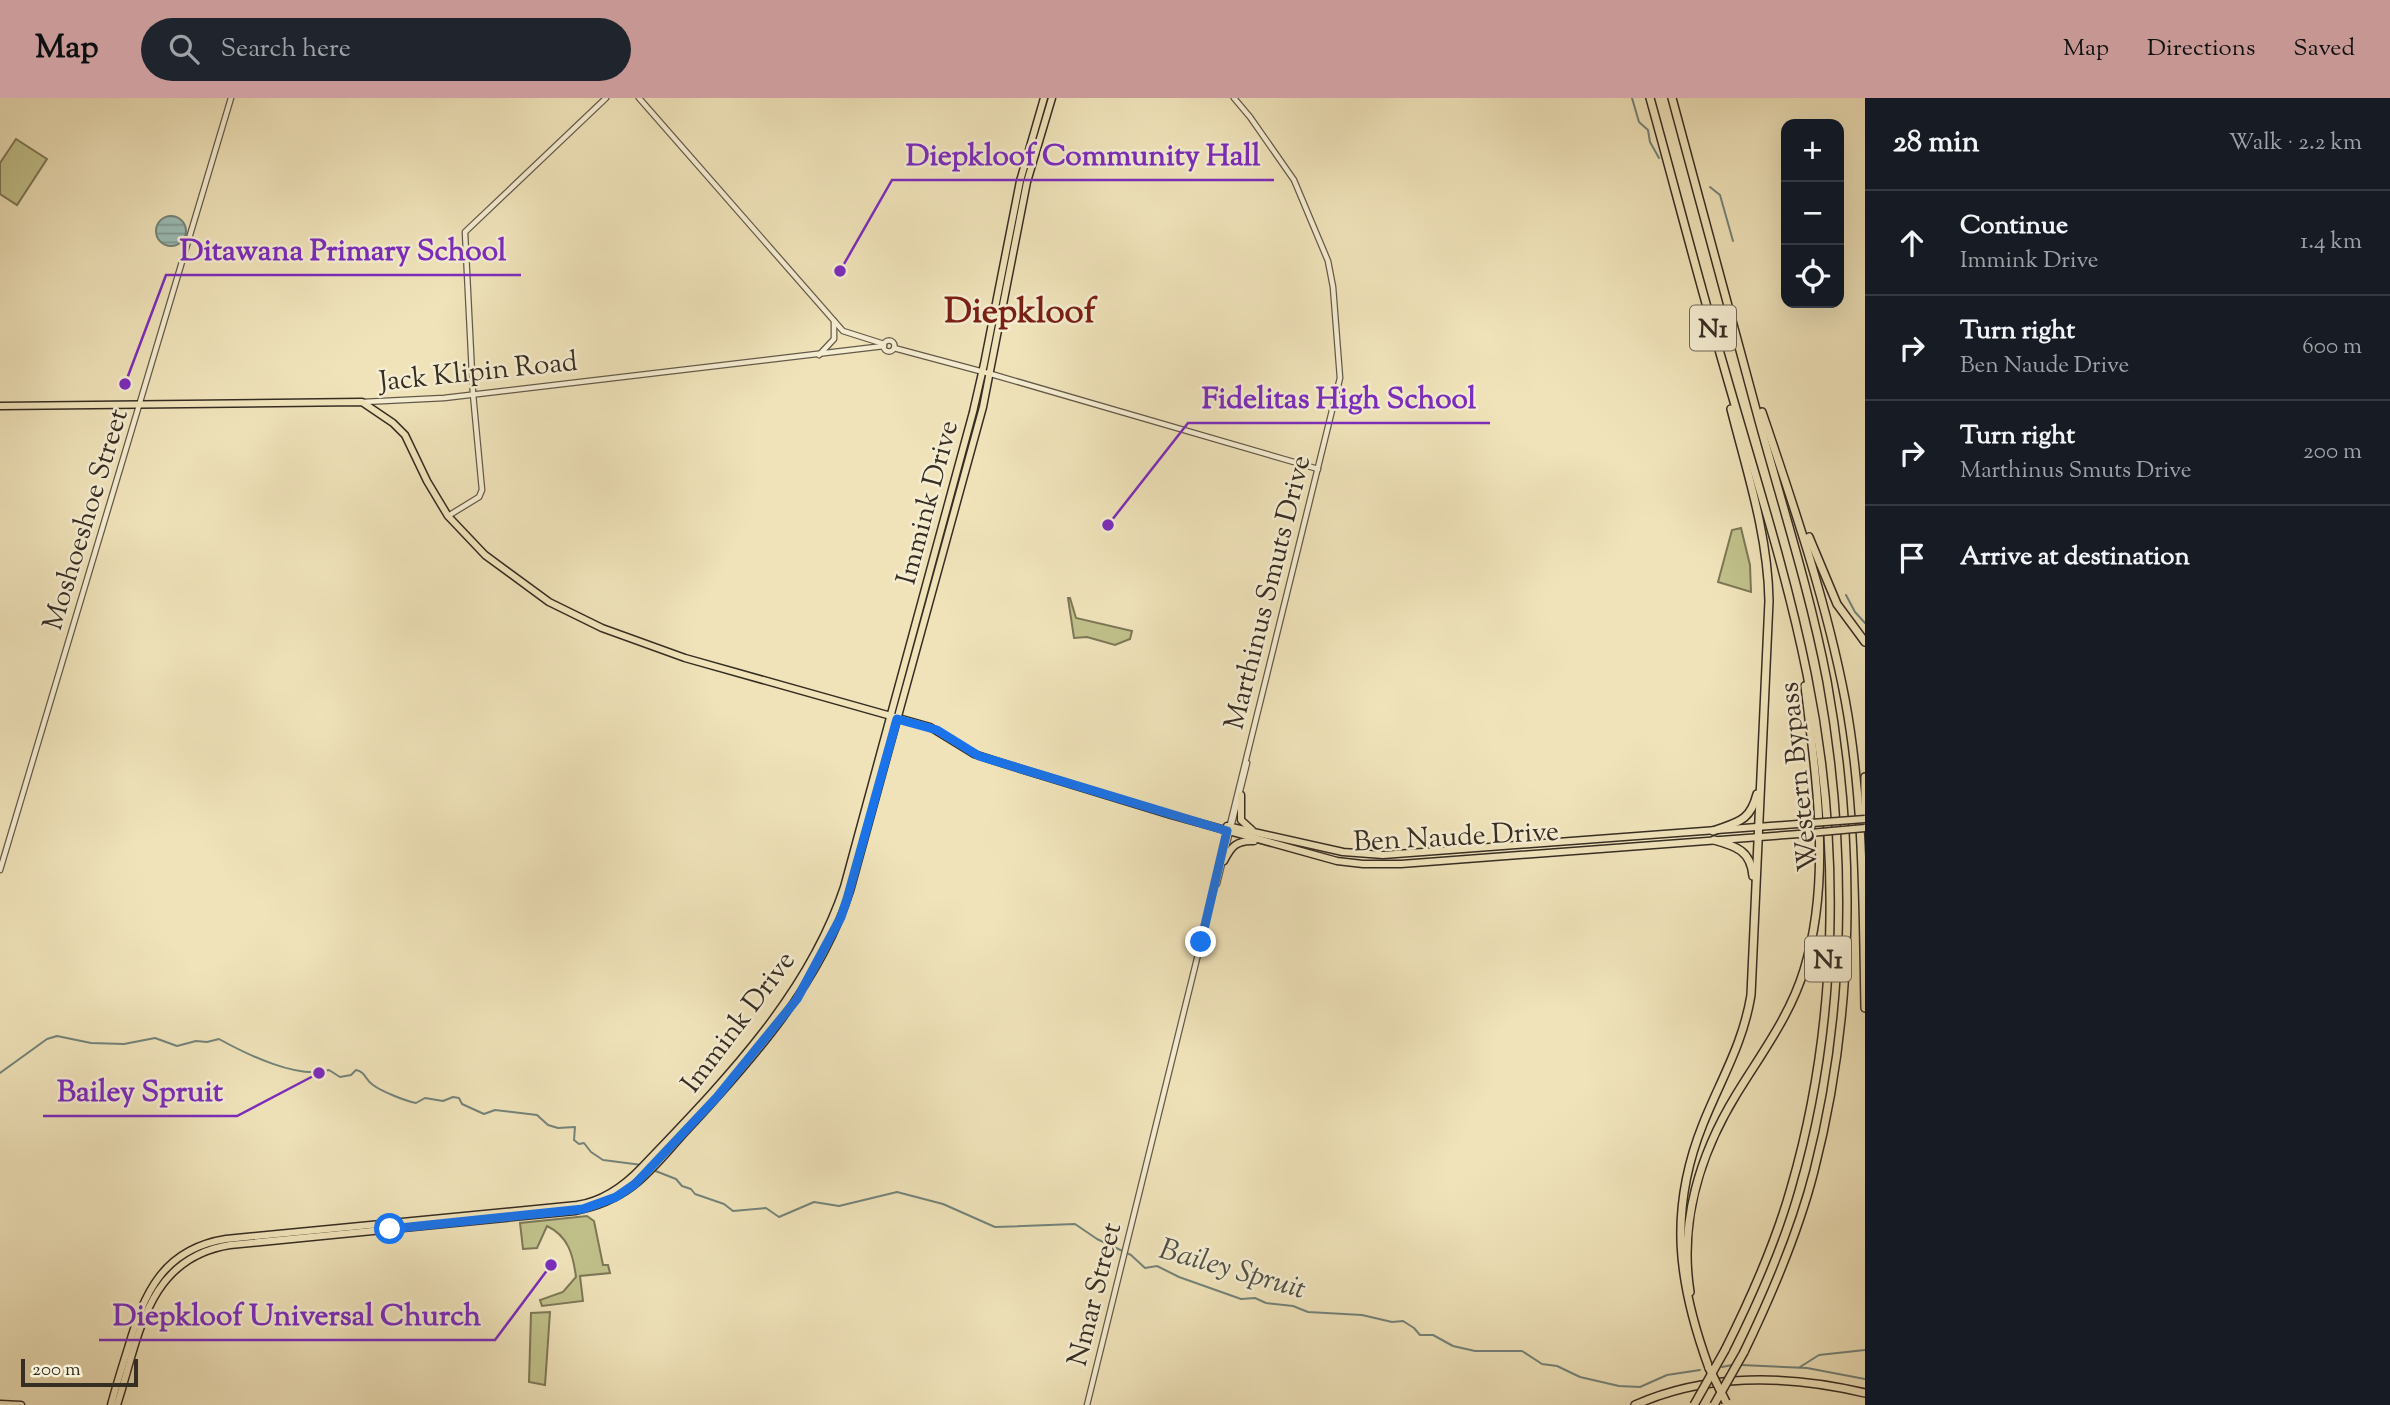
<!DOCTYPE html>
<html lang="en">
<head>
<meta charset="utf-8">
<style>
	:root { --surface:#171b24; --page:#20242c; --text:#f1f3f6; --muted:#9ea1a6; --line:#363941; --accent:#c59692 }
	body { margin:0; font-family:"Sorts Mill Goudy",serif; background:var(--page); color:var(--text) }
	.controls { position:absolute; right:21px; top:21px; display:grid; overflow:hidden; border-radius:14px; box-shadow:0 7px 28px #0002 }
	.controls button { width:63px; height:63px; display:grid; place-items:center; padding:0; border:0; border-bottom:2px solid var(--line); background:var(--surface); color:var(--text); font:35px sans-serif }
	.scale { position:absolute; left:21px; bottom:18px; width:117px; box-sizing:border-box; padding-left:7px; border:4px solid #362d23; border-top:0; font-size:19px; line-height:24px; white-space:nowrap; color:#362d23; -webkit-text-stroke:5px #f5edd2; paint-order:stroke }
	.stop { position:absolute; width:21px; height:21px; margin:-16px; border:5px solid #1a73e8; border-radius:50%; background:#fff }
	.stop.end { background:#1a73e8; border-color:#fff; box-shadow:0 2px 7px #0008 }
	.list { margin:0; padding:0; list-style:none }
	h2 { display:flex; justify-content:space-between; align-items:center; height:91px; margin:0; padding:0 28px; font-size:30px }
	h2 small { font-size:23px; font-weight:400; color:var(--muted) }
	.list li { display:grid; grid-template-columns:46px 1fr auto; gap:21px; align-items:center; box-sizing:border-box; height:105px; padding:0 28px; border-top:2px solid var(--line) }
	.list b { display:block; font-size:26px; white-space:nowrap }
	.list p { margin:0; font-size:23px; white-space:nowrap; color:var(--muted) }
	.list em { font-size:23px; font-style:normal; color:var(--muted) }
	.icon { flex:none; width:38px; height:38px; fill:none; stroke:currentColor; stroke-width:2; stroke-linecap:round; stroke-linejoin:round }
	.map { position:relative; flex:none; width:1865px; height:1307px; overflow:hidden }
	header { display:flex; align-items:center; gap:42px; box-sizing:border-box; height:98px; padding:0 35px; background:var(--accent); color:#111 }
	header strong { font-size:33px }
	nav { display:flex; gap:38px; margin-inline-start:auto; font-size:24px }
	.search { width:490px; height:63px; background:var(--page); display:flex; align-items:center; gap:18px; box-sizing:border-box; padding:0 24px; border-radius:38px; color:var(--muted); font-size:26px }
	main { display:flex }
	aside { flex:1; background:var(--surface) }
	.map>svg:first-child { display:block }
</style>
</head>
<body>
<header>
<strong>Map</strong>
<div class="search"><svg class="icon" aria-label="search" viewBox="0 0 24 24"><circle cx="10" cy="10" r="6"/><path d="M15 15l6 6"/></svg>Search here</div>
<nav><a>Map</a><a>Directions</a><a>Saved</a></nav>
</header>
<main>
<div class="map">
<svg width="1865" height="1307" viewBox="0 0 1865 1307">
	<defs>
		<pattern id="water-rules" width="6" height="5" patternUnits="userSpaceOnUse" patternTransform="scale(1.75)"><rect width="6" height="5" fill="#9bbdb6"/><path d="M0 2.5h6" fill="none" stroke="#7f9a94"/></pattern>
	</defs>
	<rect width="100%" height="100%" fill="#f0e3ba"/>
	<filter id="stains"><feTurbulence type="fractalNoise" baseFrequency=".00286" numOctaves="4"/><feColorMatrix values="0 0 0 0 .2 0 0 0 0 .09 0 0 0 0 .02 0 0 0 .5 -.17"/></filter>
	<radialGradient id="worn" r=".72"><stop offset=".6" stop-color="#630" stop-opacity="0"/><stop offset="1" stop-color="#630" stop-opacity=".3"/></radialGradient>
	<!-- park -->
	<g fill="#c1c18b" stroke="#7c7757" stroke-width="2">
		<polygon points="16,41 47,61 17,107 0,96 0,65"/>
		<polygon points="1741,430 1750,467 1751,494 1718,484 1732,432"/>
		<polygon points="1068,500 1070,500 1076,520 1132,533 1130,541 1115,547 1087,539 1074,540"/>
		<path d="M587,1118l7,5 9,44h5l2,8 -30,3 3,25 -41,5 -2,-6 23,-8 13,-15c-3,-23 -8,-41 -29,-51l-10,22 -14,1 -3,-26z"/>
		<polygon points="550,1214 545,1287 529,1284 531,1215"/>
	</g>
	<!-- water -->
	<circle fill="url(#water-rules)" stroke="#73837b" stroke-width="2" cx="171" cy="133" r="15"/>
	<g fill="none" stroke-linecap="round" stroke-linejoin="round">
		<!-- stream -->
		<g stroke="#73837b" stroke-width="2">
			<polyline points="1632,0 1639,24 1648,32 1650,44 1659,60"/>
			<polyline points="1710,89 1720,97 1733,143"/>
			<polyline points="1846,497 1855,514 1865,525"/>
			<path d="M0,975l47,-34 10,-3 34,7 33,1 31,-6 22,8 19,-5 11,1 12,-3c27,15 80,41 110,31l11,7 11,-2 5,-5c10,2 9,10 17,15 8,6 32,16 43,18l9,-5 18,3 10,-4 6,1 3,6 22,10 11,-4 42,5 11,10 10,3 17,-1 -1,13 5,4 5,-1 7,9 12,8 39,5"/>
			<polyline points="653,1072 676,1081 682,1088 691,1091 695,1096 724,1106 733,1113 766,1110 779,1119 814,1104 839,1108 897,1094 943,1106 995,1129 1075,1126 1097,1141 1131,1157 1145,1170 1157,1168 1179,1179 1241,1201 1255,1200 1266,1205 1293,1208 1308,1214 1362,1217 1392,1224 1403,1223 1414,1230 1420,1237 1433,1237 1453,1248 1475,1253 1522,1253 1542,1266 1557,1268 1580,1279 1619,1288 1640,1289 1667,1277 1700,1272"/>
			<polyline points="1741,1267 1807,1270 1865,1281"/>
			<polyline points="1722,1269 1732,1267"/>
			<polyline points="1800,1269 1819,1257 1865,1252"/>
		</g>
		<!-- minor casing -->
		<g stroke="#645a49" stroke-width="7">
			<g id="minor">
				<polyline points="639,0 843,233 884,246"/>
				<circle cx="889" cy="248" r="5.5"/>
				<polyline points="894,250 991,276 1318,371"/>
				<polyline points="819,257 834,241 834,223"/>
				<polyline points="363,304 444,300 884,248"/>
				<polyline points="448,418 479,399 482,392 473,296 465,134 606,0"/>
				<polyline points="0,772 231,0"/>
				<polyline points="1217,786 1247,665"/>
				<polyline points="1087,1307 1340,280 1333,189 1328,163 1294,82 1250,19 1234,0"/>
			</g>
		</g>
		<!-- major casing -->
		<g stroke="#362d23" stroke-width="9">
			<g id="major">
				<polyline points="0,308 362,304 393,325 405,337 427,383 448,418 485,457 549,504 602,530 685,560 930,629 974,656 1008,667 1171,717 1337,763 1363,766 1401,766 1799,736"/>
				<polyline points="1241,697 1241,722 1252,732"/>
				<polyline points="1227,728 1343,754 1383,757 1798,726"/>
				<path d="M1224,763c7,-14 12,-21 30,-20"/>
				<polyline points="0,1306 21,1307"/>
				<path d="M111,1307c5,-19 11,-38 17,-57 16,-55 35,-99 98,-109l351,-34c26,-4 47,-19 65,-38 79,-83 165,-169 202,-280l129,-475 11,-48 36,-183 24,-83"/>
				<path d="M117,1307c22,-67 29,-147 113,-160l345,-34c21,-4 41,-12 58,-25 21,-16 38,-39 56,-58 64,-69 132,-146 161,-237l133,-484 44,-225 25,-84"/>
			</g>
		</g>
		<!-- highway casing -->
		<g stroke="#362d23" stroke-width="10">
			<g id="highway">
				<path d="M1650,0c25,90 48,180 74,269 29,102 62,203 83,307 34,168 32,349 -16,514 -16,57 -40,110 -66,162"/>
				<path d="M1672,0c28,107 57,213 86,319 24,88 52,175 69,264 29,161 28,331 -13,490 -16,63 -42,123 -70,181"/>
				<path d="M1762,314c32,95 64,188 83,287 19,102 18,206 20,309"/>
				<polyline points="1809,439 1837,506 1865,544"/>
				<polyline points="1865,679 1865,730"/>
				<path d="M1713,733c24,-9 37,-9 44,-37"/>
				<path d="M1714,742c22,6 37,11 39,36"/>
				<path d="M1690,1194c-11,-70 10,-138 46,-197 25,-41 54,-79 68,-125 28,-91 12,-191 1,-284"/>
				<path d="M1709,1270c-31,-85 -41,-157 -6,-244 18,-45 40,-80 48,-129l18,-394c-1,-66 -22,-129 -38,-192"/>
				<path d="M1635,1307c72,-32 154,-30 230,-12"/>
			</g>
		</g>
		<!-- minor -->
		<use href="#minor" stroke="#f5edd2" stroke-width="4.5"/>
		<!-- major -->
		<use href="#major" stroke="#f0e3ba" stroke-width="6"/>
		<!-- highway -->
		<use href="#highway" stroke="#f0e3ba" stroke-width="7"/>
		<!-- major-bridge casing -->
		<g stroke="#362d23" stroke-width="9" stroke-linecap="butt">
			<g id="major-bridge">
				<polyline points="1798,726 1865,721"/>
				<polyline points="1799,736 1865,730"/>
			</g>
		</g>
		<!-- highway-bridge casing -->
		<g stroke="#362d23" stroke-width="10" stroke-linecap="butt">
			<g id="highway-bridge">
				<polyline points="1709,1270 1726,1304"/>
				<polyline points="1694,1307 1725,1252"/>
				<polyline points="1714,1307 1744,1254"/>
			</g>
		</g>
		<!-- major-bridge -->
		<use href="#major-bridge" stroke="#f0e3ba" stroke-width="6"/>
		<!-- highway-bridge -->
		<use href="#highway-bridge" stroke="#f0e3ba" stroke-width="7"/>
	</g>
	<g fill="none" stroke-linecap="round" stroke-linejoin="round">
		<!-- route -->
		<polyline stroke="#1a73e8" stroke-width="9" points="390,1131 583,1111 616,1099 635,1086 717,999 797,901 841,819 847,801 897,621 937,632 979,658 1227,733 1201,844"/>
	</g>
	<g text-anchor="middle" stroke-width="5" stroke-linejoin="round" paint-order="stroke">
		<!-- shield labels -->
		<g fill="#f5edd2" stroke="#6f6758" stroke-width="2">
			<rect x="1690" y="207.5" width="46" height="45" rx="5"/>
			<rect x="1805" y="838.5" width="46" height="45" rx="5"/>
		</g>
		<g font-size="26" font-weight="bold" fill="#362d23">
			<text x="1713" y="239">N1</text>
			<text x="1828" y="870">N1</text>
		</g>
		<!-- street labels -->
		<g font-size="28" fill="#362d23" stroke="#f5edd2">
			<text transform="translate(478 272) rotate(-6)" y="10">Jack Klipin Road</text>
			<text transform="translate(926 404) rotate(-75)" y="10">Immink Drive</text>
			<text transform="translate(84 421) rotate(-73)" y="10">Moshoeshoe Street</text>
			<text transform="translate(1266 494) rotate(-76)" y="10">Marthinus Smuts Drive</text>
			<text transform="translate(1797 679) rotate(-96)" y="10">Western Bypass</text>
			<text transform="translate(1456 737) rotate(-3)" y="10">Ben Naude Drive</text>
			<text transform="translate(737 923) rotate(-53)" y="10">Immink Drive</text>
			<text transform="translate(1093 1196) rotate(-76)" y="10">Nmar Street</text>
		</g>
		<!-- water labels -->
		<g font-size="30" font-style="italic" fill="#4f5148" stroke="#f5edd2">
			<text transform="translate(1233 1170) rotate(16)" y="10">Bailey Spruit</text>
		</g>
		<!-- district labels -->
		<g font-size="35" font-weight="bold" fill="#7a1f14" stroke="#f5edd2">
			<text x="1020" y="224">Diepkloof</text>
		</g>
	</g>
	<!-- callouts -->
	<path fill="none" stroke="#7b2cbf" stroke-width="2.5" d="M840 173L892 82H1274M125 286L166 177H521M1108 427L1188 325H1490M319 975L237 1018H43M551 1167L495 1242H99"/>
	<g fill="#7b2cbf" stroke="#f5edd2" stroke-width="2.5">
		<circle cx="840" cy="173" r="7"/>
		<circle cx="125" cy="286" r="7"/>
		<circle cx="1108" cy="427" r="7"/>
		<circle cx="319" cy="975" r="7"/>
		<circle cx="551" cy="1167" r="7"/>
	</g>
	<g font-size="30" text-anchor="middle" font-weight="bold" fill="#7b2cbf" stroke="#f5edd2" stroke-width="5" stroke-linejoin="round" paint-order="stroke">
		<text x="1083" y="67">Diepkloof Community Hall</text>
		<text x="343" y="162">Ditawana Primary School</text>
		<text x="1339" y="310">Fidelitas High School</text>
		<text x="140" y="1003">Bailey Spruit</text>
		<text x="297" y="1227">Diepkloof Universal Church</text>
	</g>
	<rect width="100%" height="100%" filter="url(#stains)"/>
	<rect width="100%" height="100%" fill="url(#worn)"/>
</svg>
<div class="controls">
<button>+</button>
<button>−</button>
<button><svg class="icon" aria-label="locate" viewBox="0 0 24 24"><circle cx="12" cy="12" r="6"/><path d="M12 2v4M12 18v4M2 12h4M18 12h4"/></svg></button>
</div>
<div class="scale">200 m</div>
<div class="stop" style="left:390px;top:1131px"></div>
<div class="stop end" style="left:1201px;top:844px"></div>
</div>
<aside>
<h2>28 min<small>Walk · 2.2 km</small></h2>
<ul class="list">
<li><svg class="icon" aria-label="ahead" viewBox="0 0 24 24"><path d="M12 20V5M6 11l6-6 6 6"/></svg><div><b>Continue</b><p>Immink Drive</p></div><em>1.4 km</em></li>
<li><svg class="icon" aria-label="right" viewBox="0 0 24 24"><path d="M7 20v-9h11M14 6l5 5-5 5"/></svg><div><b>Turn right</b><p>Ben Naude Drive</p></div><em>600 m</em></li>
<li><svg class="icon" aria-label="right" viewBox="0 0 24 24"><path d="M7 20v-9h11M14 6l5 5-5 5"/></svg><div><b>Turn right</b><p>Marthinus Smuts Drive</p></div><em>200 m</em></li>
<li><svg class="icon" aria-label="arrive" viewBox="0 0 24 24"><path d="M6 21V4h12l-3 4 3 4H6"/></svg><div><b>Arrive at destination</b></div></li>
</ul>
</aside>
</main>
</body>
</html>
